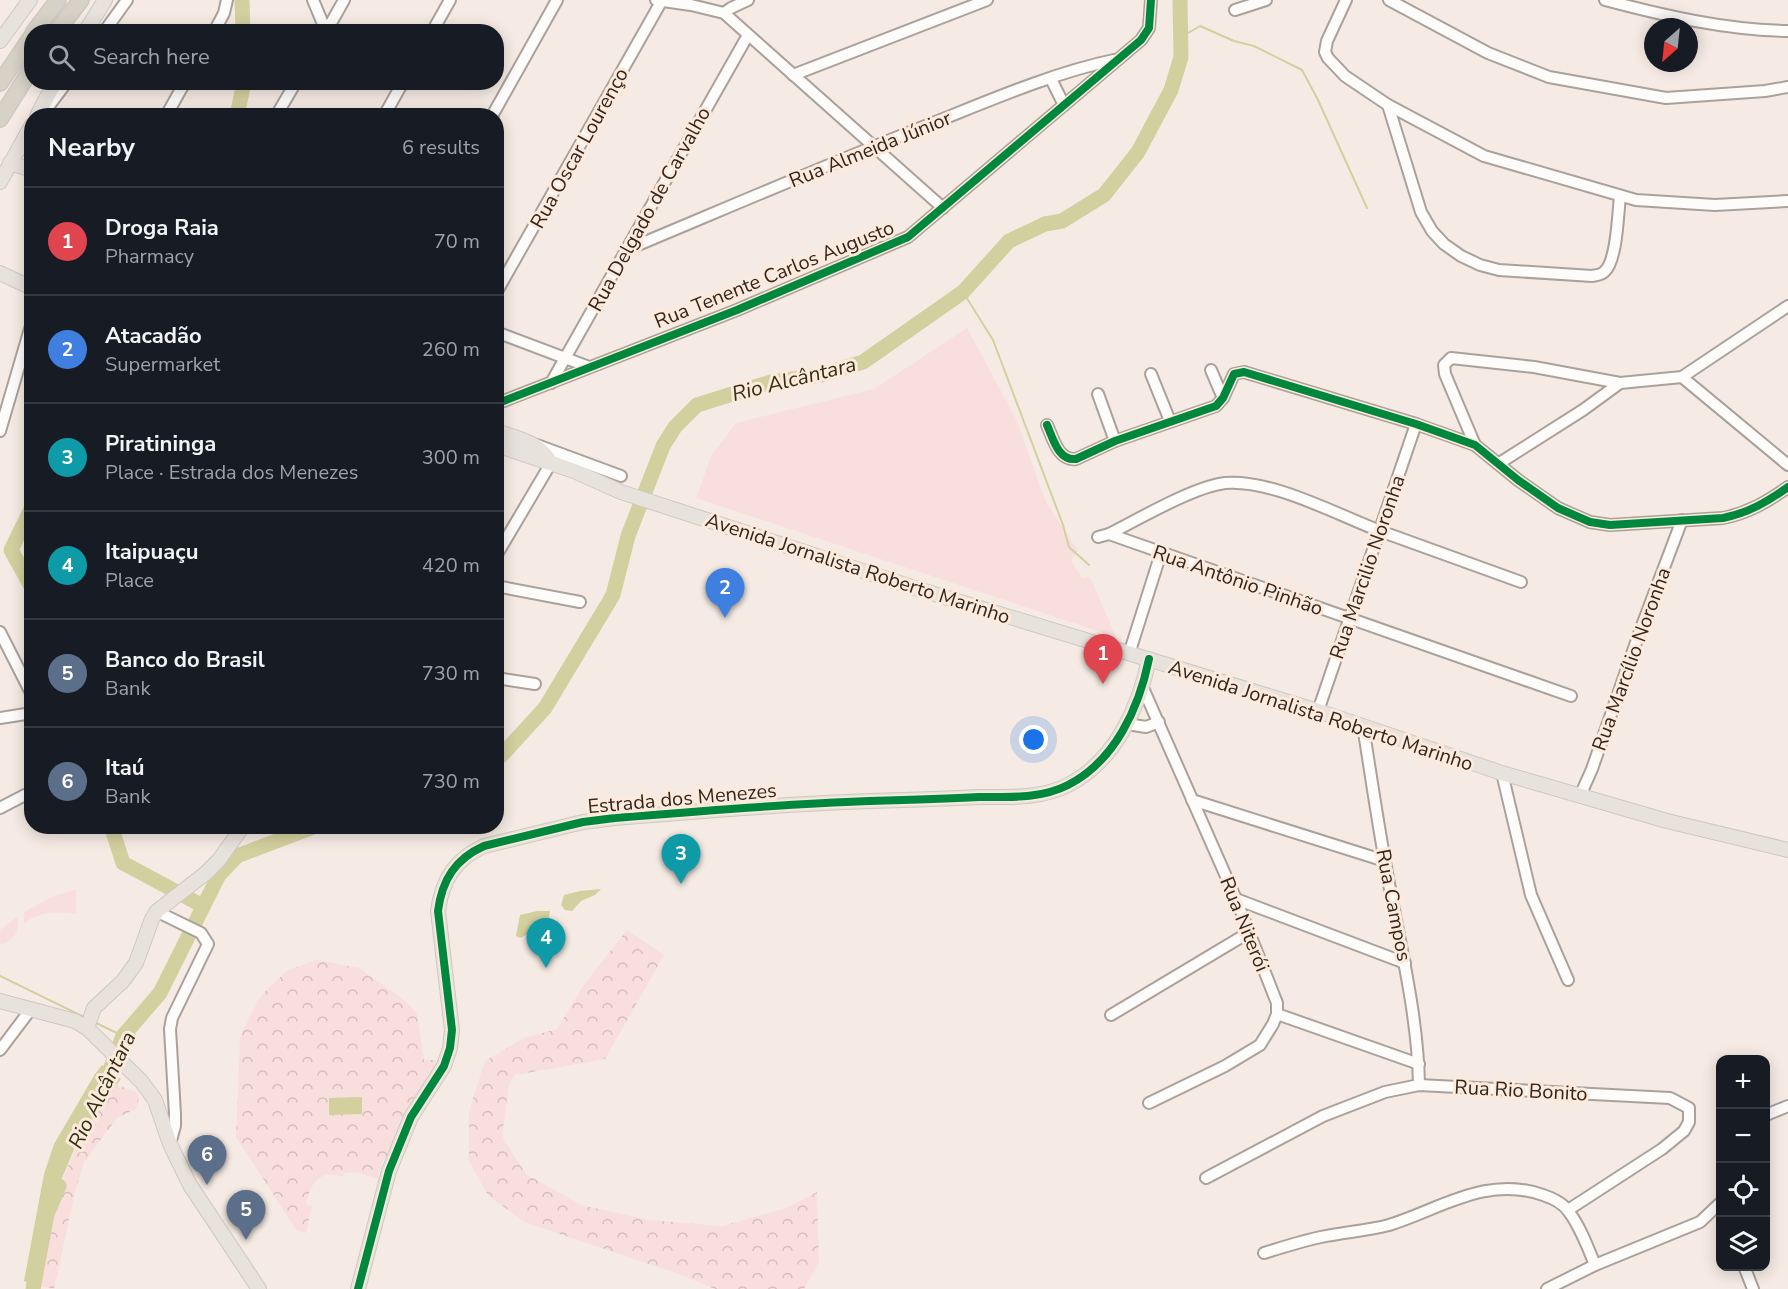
<!DOCTYPE html>
<html lang="en">
<head>
<meta charset="utf-8">
<style>
	:root { --surface:#171b24; --page:#242831; --text:#f1f3f6; --muted:#9ea1a6; --line:#363941; --accent:#7c3aed }
	body { margin:0; font-family:"Nunito Sans",sans-serif; background:var(--page); color:var(--text) }
	.controls { position:absolute; right:18px; bottom:18px; display:grid; overflow:hidden; border-radius:12px; box-shadow:0 3px 15px #0003 }
	.controls button { width:54px; height:54px; display:grid; place-items:center; padding:0; border:0; border-bottom:2px solid var(--line); background:var(--surface); color:var(--text); font:30px sans-serif }
	.compass { position:absolute; left:1644px; top:18px; width:54px; height:54px; border-radius:50%; background:var(--surface); box-shadow:0 3px 15px #0003; rotate:207deg }
	.you { position:absolute; left:1034px; top:740px; width:21px; height:21px; margin:-15px; border:4px solid #fff; border-radius:50%; background:#1a73e8; box-shadow:0 0 0 9px #1a73e833 }
	.badge { display:grid; place-items:center; width:39px; height:39px; border-radius:50%; background:var(--accent); color:#fff; font-size:20px; font-weight:700 }
	.pin { position:absolute; translate:-50% -50px; filter:drop-shadow(0 2px 3px #0008) }
	.pin::after { content:''; position:absolute; top:32px; width:21px; height:18px; background:inherit; clip-path:polygon(0 0,100% 0,50% 100%) }
	.list { margin:0; padding:0; list-style:none }
	h2 { display:flex; justify-content:space-between; align-items:center; height:78px; margin:0; padding:0 24px; font-size:26px }
	h2 small { font-size:20px; font-weight:400; color:var(--muted) }
	.list li { display:grid; grid-template-columns:39px 1fr auto; gap:18px; align-items:center; box-sizing:border-box; height:108px; padding:0 24px; border-top:2px solid var(--line) }
	.list b { display:block; font-size:22px; white-space:nowrap }
	.list p { margin:0; font-size:20px; white-space:nowrap; color:var(--muted) }
	.list em { font-size:20px; font-style:normal; color:var(--muted) }
	.icon { flex:none; width:33px; height:33px; fill:none; stroke:currentColor; stroke-width:2; stroke-linecap:round; stroke-linejoin:round }
	.map { position:relative; flex:none; width:1788px; height:1289px; overflow:hidden }
	.search { position:absolute; background:var(--surface); box-shadow:0 3px 15px #0003; left:24px; top:24px; width:480px; height:66px; display:flex; align-items:center; gap:15px; box-sizing:border-box; padding:0 21px; border-radius:24px; color:var(--muted); font-size:22px }
	.panel { position:absolute; background:var(--surface); box-shadow:0 3px 15px #0003; left:24px; top:108px; width:480px; height:726px; border-radius:24px }
	.map>svg:first-child { display:block }
</style>
</head>
<body>
<div class="map">
<svg width="1788" height="1289" viewBox="0 0 1788 1289">
	<defs>
		<pattern id="forest-crowns" width="20" height="18" patternUnits="userSpaceOnUse" patternTransform="scale(1.5)"><rect width="20" height="18" fill="#f8dedd"/><path d="M2 6a3 3 0 1 1 6 0M12 15a3 3 0 1 1 6 0" fill="none" stroke="#d5bebd"/></pattern>
	</defs>
	<rect width="100%" height="100%" fill="#f5ebe4"/>
	<!-- green -->
	<g fill="#f8dedd">
		<polygon points="967,328 1016,419 1045,500 1078,551 1071,561 1082,578 1090,577 1116,637 696,498 711,456 736,423 874,389"/>
		<path d="M76,889v25c-19,-2 -38,-3 -52,10v-12l26,-14z"/>
		<path d="M17,917c5,13 -4,24 -17,28v-15z"/>
	</g>
	<!-- forest -->
	<g fill="url(#forest-crowns)">
		<polygon points="627,930 664,955 605,1059 515,1075 509,1084 502,1137 526,1174 581,1205 649,1220 722,1226 784,1209 817,1192 819,1263 804,1289 715,1289 676,1273 524,1222 488,1195 469,1161 469,1111 485,1061 524,1038 557,1029 583,986"/>
		<path d="M317,960l42,8 45,32 13,13 7,47h15l-37,60 -15,39 -3,-1 -7,21 -20,-7 -12,1 -2,4c-24,-8 -33,7 -37,28l6,1 -6,27 -9,-2 -61,-94 4,-100 18,-37 10,-12 20,-18z"/>
		<path d="M117,1085l19,7 3,6 -3,11 -19,9 -33,44 -9,30 -21,97 -21,-4c14,-57 26,-112 57,-162 8,-14 16,-28 27,-38z"/>
	</g>
	<!-- water -->
	<g fill="#d3d09f">
		<polygon points="601,889 595,895 581,901 572,911 565,910 561,905 564,895 580,891"/>
		<polygon points="537,911 550,911 548,924 520,938 516,936 520,915"/>
		<polygon points="102,1065 121,1079 99,1108 75,1147 47,1214 33,1285 24,1281 44,1174 54,1144 95,1074"/>
		<polygon points="362,1097 362,1114 329,1115 329,1098"/>
	</g>
	<g fill="none" stroke-linecap="round" stroke-linejoin="round">
		<!-- stream -->
		<g stroke="#d3d09f" stroke-width="2">
			<polyline points="1181,37 1200,26 1234,41 1254,46 1302,70 1318,100 1367,208"/>
			<polyline points="963,292 993,340 1063,525 1069,547 1089,565"/>
			<polyline points="0,976 86,1018"/>
			<polyline points="94,1022 123,1036"/>
		</g>
		<!-- river -->
		<g stroke="#d3d09f" stroke-width="15">
			<polyline points="242,0 243,32"/>
			<polyline points="237,116 244,82"/>
			<polyline points="32,507 11,550 32,588"/>
			<polyline points="496,758 501,756 545,708 613,595 628,536 663,446 675,427 697,405 771,382 821,375 863,362 963,292 1009,241 1045,224 1062,221 1104,195 1138,152 1171,90 1181,57 1180,0"/>
			<polyline points="111,826 123,863 203,906"/>
			<polyline points="103,1088 123,1036 160,993 219,875 237,856 316,826"/>
			<polyline points="33,1289 47,1214 59,1186"/>
		</g>
		<!-- minor casing -->
		<g stroke="#aaa19a" stroke-width="14">
			<g id="minor">
				<polyline points="313,0 326,31"/>
				<polyline points="656,0 691,5 724,13 943,208"/>
				<polyline points="1346,0 1327,41 1325,52 1328,58 1345,76 1388,105 1484,156 1636,200 1715,205 1788,201"/>
				<polyline points="1389,0 1488,53 1549,77 1666,98 1765,91 1788,87"/>
				<path d="M1605,0c60,16 121,30 183,31"/>
				<polyline points="1235,10 1266,0"/>
				<polyline points="724,13 731,8 748,0"/>
				<polyline points="104,32 127,0"/>
				<polyline points="214,32 224,13 227,0"/>
				<polyline points="326,32 344,0"/>
				<polyline points="432,32 450,0"/>
				<polyline points="793,75 987,0"/>
				<polyline points="1051,79 1064,105"/>
				<path d="M1388,105l33,107 11,19 12,13 17,12 19,9 19,5 93,6c5,-1 10,-1 13,-5 12,-11 13,-58 15,-75"/>
				<polyline points="45,111 67,82"/>
				<polyline points="166,116 185,82"/>
				<polyline points="276,116 296,82"/>
				<polyline points="384,116 403,82"/>
				<polyline points="492,116 557,0"/>
				<path d="M626,250c103,-43 207,-88 312,-129 55,-22 118,-49 176,-61"/>
				<polyline points="496,293 661,2"/>
				<polyline points="496,332 589,367"/>
				<polyline points="1211,370 1223,398"/>
				<polyline points="1151,374 1170,421"/>
				<polyline points="1682,377 1788,465"/>
				<polyline points="551,383 748,35"/>
				<polyline points="1098,394 1115,441"/>
				<polyline points="496,404 737,310 908,237 1141,40 1149,28 1151,0"/>
				<path d="M1047,425c6,13 11,36 29,34l39,-18 101,-35 7,-8 11,-24 10,-2 172,52 59,21 43,35 40,28 32,14 20,3 113,-7c25,-5 44,-16 65,-31"/>
				<polyline points="0,431 32,322"/>
				<polyline points="537,445 621,476"/>
				<polyline points="1475,445 1445,374 1444,365 1451,358 1534,367 1620,383"/>
				<polyline points="1498,464 1583,410 1620,383 1682,377 1788,306"/>
				<polyline points="1109,534 1571,696"/>
				<path d="M1098,537l11,-3c30,-15 84,-47 116,-51 46,-4 111,31 155,48 47,17 94,34 141,51"/>
				<polyline points="496,556 551,463"/>
				<polyline points="496,586 580,602"/>
				<polyline points="0,632 32,695"/>
				<polyline points="1129,654 1161,553"/>
				<polyline points="496,678 535,684"/>
				<polyline points="1143,688 1236,899 1277,1003 1277,1014 1273,1024 1260,1045 1225,1066 1149,1103"/>
				<polyline points="1318,711 1416,424"/>
				<polyline points="0,718 32,713"/>
				<polyline points="1127,724 1146,727 1159,722"/>
				<path d="M1363,726c9,56 17,113 28,168 12,64 27,127 28,191"/>
				<polyline points="1502,773 1531,895 1568,980"/>
				<polyline points="1580,796 1592,769 1640,631 1682,520"/>
				<polyline points="1192,800 1385,861"/>
				<polyline points="0,808 25,795 32,794"/>
				<polyline points="1236,899 1405,963"/>
				<polyline points="162,914 201,933 208,944 172,1018 170,1029 175,1114 175,1126 170,1144"/>
				<polyline points="1277,1014 1419,1064"/>
				<polyline points="1111,1015 1248,933"/>
				<polyline points="0,1050 31,1009"/>
				<polyline points="1766,1115 1788,1106"/>
				<polyline points="1206,1178 1323,1116 1385,1092 1419,1085 1670,1098 1689,1108 1689,1122 1684,1131 1662,1149 1568,1210"/>
				<path d="M1264,1253c19,-6 38,-12 57,-16 23,-5 46,-6 68,-12 51,-16 98,-50 154,-30 9,3 21,9 26,17 12,16 19,36 26,53"/>
				<polyline points="1744,1266 1753,1289"/>
				<polyline points="1547,1289 1595,1265 1700,1222 1720,1203"/>
			</g>
		</g>
		<!-- major casing -->
		<g stroke="#cec8c4" stroke-width="16">
			<g id="major">
				<polyline points="85,32 105,0"/>
				<polyline points="0,41 30,0"/>
				<polyline points="37,116 55,82"/>
				<polyline points="10,163 32,170"/>
				<polyline points="0,182 32,125"/>
				<polyline points="0,273 32,288"/>
				<path d="M496,431c21,7 44,11 55,32"/>
				<polyline points="496,445 574,471 621,492 918,589 1318,711 1502,773 1667,821 1788,850"/>
				<polyline points="0,1001 75,1021 87,1028 141,1081 155,1100 170,1144 190,1185 259,1289"/>
				<polyline points="87,1028 94,1008 123,981 136,963 152,919 157,911 206,873 219,860 243,826"/>
				<path d="M358,1289l31,-118 22,-54 33,-51 6,-18 2,-18 -14,-119c4,-31 17,-52 46,-65l99,-24 32,-4c84,-7 169,-14 254,-17 37,-1 73,-2 110,-4 30,0 62,2 89,-12 47,-24 71,-77 81,-126"/>
			</g>
		</g>
		<!-- highway casing -->
		<g stroke="#cec8c4" stroke-width="18">
			<g id="highway">
				<polyline points="34,32 58,0"/>
				<polyline points="56,32 81,0"/>
				<polyline points="0,83 32,36"/>
				<polyline points="0,119 32,68"/>
			</g>
		</g>
		<!-- minor -->
		<use href="#minor" stroke="#fefcfb" stroke-width="10"/>
		<!-- major -->
		<use href="#major" stroke="#e7e2db" stroke-width="14"/>
		<!-- highway -->
		<use href="#highway" stroke="#d7d2c6" stroke-width="15"/>
		<!-- cycleway casing -->
		<g stroke="#fdeadc" stroke-width="11">
			<g id="cycleway">
				<polyline points="496,404 737,310 908,237 1141,40 1149,28 1151,0"/>
				<path d="M1047,425c6,13 11,36 29,34l39,-18 101,-35 7,-8 11,-24 10,-2 172,52 59,21 43,35 40,28 32,14 20,3 113,-7c25,-5 44,-16 65,-31"/>
				<path d="M358,1289l31,-118 22,-54 33,-51 6,-18 2,-18 -14,-119c4,-31 17,-52 46,-65l99,-24 32,-4c84,-7 169,-14 254,-17 37,-1 73,-2 110,-4 30,0 62,2 89,-12 47,-24 71,-77 81,-126"/>
			</g>
		</g>
		<!-- cycleway -->
		<use href="#cycleway" stroke="#00873e" stroke-width="8"/>
	</g>
	<g text-anchor="middle" stroke-width="6" stroke-linejoin="round" paint-order="stroke">
		<!-- street labels -->
		<g font-size="20" fill="#32261e" stroke="#fdeadc">
			<text transform="translate(579 148) rotate(-61)" y="7">Rua Oscar Lourenço</text>
			<text transform="translate(870 149) rotate(-22)" y="7">Rua Almeida Júnior</text>
			<text transform="translate(649 209) rotate(-61)" y="7">Rua Delgado de Carvalho</text>
			<text transform="translate(774 274) rotate(-22)" y="7">Rua Tenente Carlos Augusto</text>
			<text transform="translate(1367 567) rotate(-71)" y="7">Rua Marcilio Noronha</text>
			<text transform="translate(858 568) rotate(18)" y="7">Avenida Jornalista Roberto Marinho</text>
			<text transform="translate(1238 580) rotate(19)" y="7">Rua Antônio Pinhão</text>
			<text transform="translate(1631 659) rotate(-70)" y="7">Rua Marcílio Noronha</text>
			<text transform="translate(1321 715) rotate(18)" y="7">Avenida Jornalista Roberto Marinho</text>
			<text transform="translate(682 798) rotate(-5)" y="7">Estrada dos Menezes</text>
			<text transform="translate(1394 905) rotate(79)" y="7">Rua Campos</text>
			<text transform="translate(1245 924) rotate(68)" y="7">Rua Niterói</text>
			<text transform="translate(1521 1090) rotate(3)" y="7">Rua Rio Bonito</text>
		</g>
		<!-- water labels -->
		<g font-size="21" font-style="italic" fill="#303012" stroke="#fdeadc">
			<text transform="translate(794 379) rotate(-14)" y="7">Rio Alcântara</text>
			<text transform="translate(102 1090) rotate(-64)" y="7">Rio Alcântara</text>
		</g>
	</g>
</svg>
<div class="controls">
<button>+</button>
<button>−</button>
<button><svg class="icon" aria-label="locate" viewBox="0 0 24 24"><circle cx="12" cy="12" r="6"/><path d="M12 2v4M12 18v4M2 12h4M18 12h4"/></svg></button>
<button><svg class="icon" aria-label="layers" viewBox="0 0 24 24"><path d="M12 4l9 5-9 5-9-5zM3 14l9 5 9-5"/></svg></button>
</div>
<svg class="compass" viewBox="-18 -18 36 36"><path d="M0-13l5 13h-10z" fill="#e53935"/><path d="M0 13l5-13h-10z" fill="#9ea1a6"/></svg>
<div class="you"></div>
<div class="pin badge" style="left:1103px;top:684px;background:#e0444e">1</div>
<div class="pin badge" style="left:725px;top:618px;background:#3f7fe0">2</div>
<div class="pin badge" style="left:681px;top:884px;background:#0f9aa8">3</div>
<div class="pin badge" style="left:546px;top:968px;background:#0f9aa8">4</div>
<div class="pin badge" style="left:246px;top:1240px;background:#5c6f8a">5</div>
<div class="pin badge" style="left:207px;top:1185px;background:#5c6f8a">6</div>
<div class="search"><svg class="icon" aria-label="search" viewBox="0 0 24 24"><circle cx="10" cy="10" r="6"/><path d="M15 15l6 6"/></svg>Search here</div>
<section class="panel">
<h2>Nearby<small>6 results</small></h2>
<ul class="list">
<li><span class="badge" style="background:#e0444e">1</span><div><b>Droga Raia</b><p>Pharmacy</p></div><em>70 m</em></li>
<li><span class="badge" style="background:#3f7fe0">2</span><div><b>Atacadão</b><p>Supermarket</p></div><em>260 m</em></li>
<li><span class="badge" style="background:#0f9aa8">3</span><div><b>Piratininga</b><p>Place · Estrada dos Menezes</p></div><em>300 m</em></li>
<li><span class="badge" style="background:#0f9aa8">4</span><div><b>Itaipuaçu</b><p>Place</p></div><em>420 m</em></li>
<li><span class="badge" style="background:#5c6f8a">5</span><div><b>Banco do Brasil</b><p>Bank</p></div><em>730 m</em></li>
<li><span class="badge" style="background:#5c6f8a">6</span><div><b>Itaú</b><p>Bank</p></div><em>730 m</em></li>
</ul>
</section>
</div>
</body>
</html>
